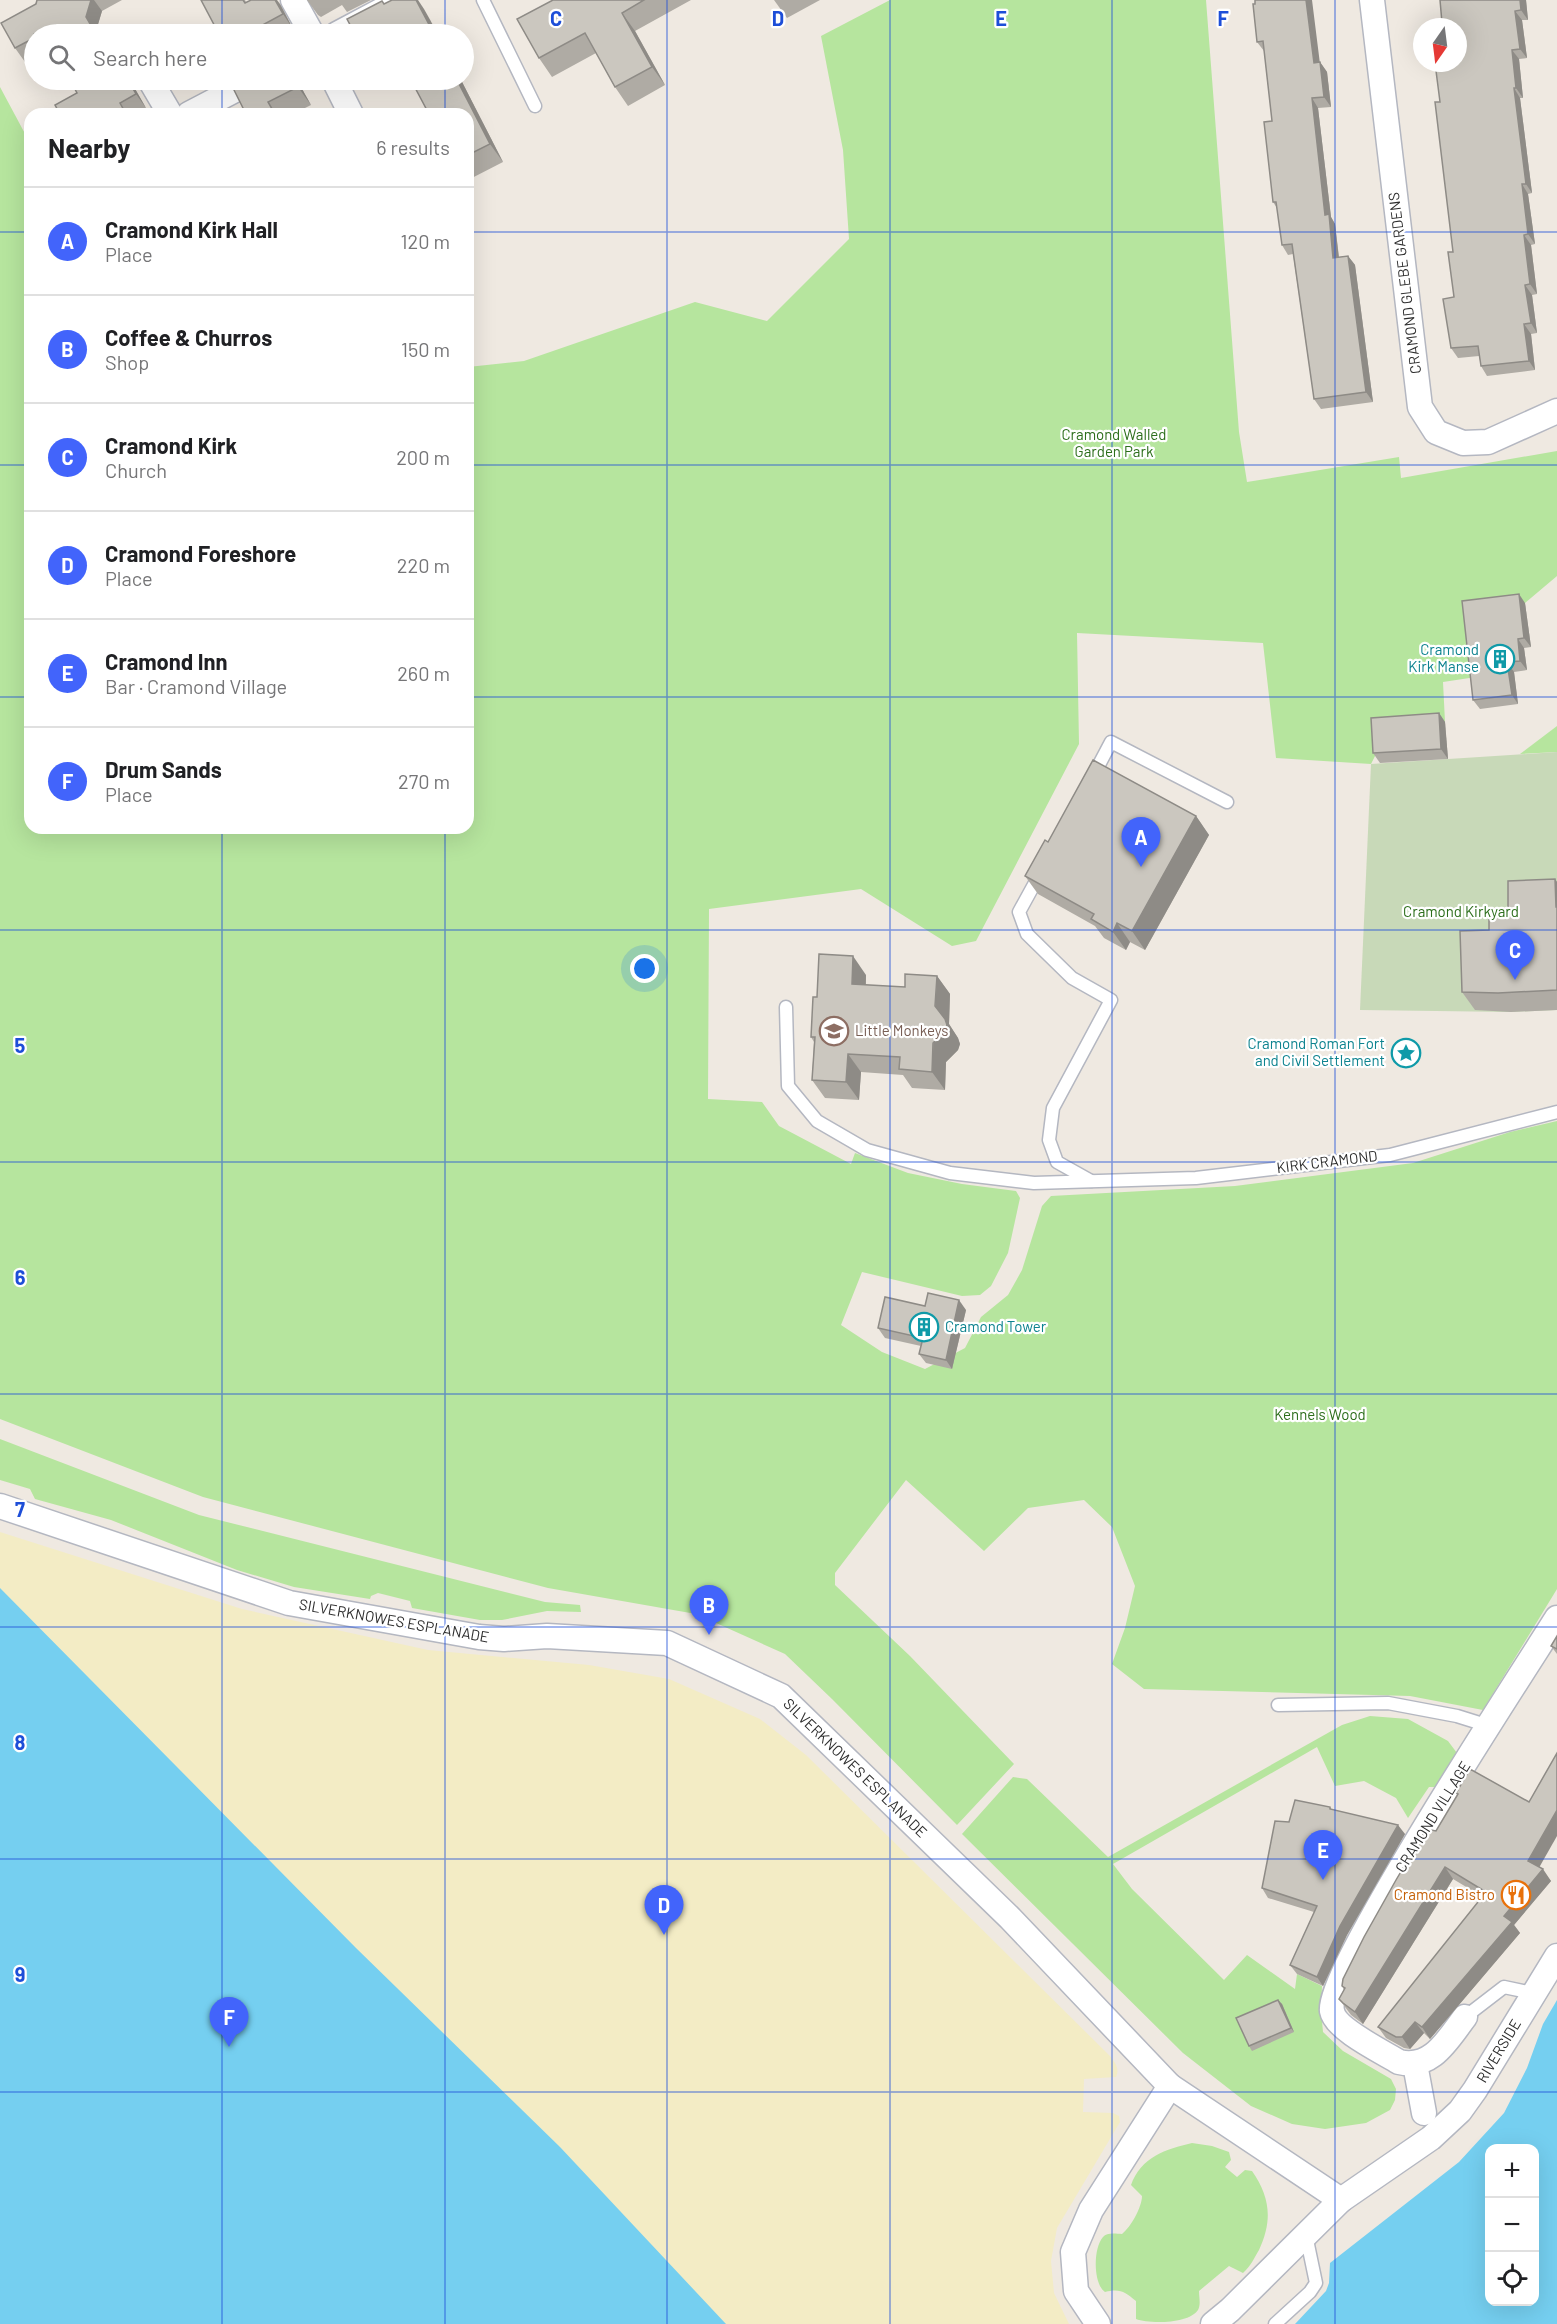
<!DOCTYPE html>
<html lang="en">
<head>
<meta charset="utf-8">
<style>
	:root { --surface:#fff; --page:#f2f2f2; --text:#202124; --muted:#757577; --line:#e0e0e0; --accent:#4264fb }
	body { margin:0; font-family:Barlow,sans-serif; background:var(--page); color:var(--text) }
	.controls { position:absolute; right:18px; bottom:18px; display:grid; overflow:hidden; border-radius:12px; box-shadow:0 6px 24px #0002 }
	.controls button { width:54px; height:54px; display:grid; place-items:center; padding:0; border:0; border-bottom:2px solid var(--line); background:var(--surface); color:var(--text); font:30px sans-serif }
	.compass { position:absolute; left:1413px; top:18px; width:54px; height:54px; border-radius:50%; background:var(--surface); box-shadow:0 6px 24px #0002; rotate:194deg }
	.you { position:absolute; left:645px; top:969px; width:21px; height:21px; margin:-15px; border:4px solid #fff; border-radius:50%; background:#1a73e8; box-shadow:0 0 0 9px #1a73e833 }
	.badge { display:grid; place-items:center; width:39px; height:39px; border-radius:50%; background:var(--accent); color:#fff; font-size:20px; font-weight:700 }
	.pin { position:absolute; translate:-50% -50px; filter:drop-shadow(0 2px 3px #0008) }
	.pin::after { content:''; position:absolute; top:32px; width:21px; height:18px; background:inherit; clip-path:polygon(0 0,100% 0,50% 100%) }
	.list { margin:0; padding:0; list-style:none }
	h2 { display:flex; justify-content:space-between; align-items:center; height:78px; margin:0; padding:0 24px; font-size:26px }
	h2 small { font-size:20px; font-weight:400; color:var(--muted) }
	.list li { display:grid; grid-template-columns:39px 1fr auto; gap:18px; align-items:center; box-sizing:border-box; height:108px; padding:0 24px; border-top:2px solid var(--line) }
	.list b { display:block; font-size:22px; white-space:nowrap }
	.list p { margin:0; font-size:20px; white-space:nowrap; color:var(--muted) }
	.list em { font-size:20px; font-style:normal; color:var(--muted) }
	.icon { flex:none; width:33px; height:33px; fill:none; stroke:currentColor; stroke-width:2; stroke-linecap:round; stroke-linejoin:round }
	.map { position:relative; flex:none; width:1557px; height:2324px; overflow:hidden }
	.search { position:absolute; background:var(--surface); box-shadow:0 6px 24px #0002; left:24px; top:24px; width:450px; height:66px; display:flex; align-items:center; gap:15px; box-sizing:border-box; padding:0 21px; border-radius:33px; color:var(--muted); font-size:22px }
	.panel { position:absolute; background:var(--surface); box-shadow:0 6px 24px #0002; left:24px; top:108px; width:450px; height:726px; border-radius:18px }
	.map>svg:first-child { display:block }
</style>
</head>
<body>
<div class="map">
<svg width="1557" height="2324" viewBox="0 0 1557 2324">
	<rect width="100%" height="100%" fill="#efe9e1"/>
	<!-- green -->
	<g fill="#b6e59e">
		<polygon points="890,0 1206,0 1239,432 1247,482 1399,457 1401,478 1557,451 1557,576 1525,603 1469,611 1476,677 1443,682 1445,722 1420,724 1376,754 1371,764 1276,758 1263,643 1077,633 1079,744 976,941 952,946 861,889 709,909 708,1099 762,1102 779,1126 851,1164 855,1153 908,1173 962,1184 1016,1191 1020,1198 1008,1253 991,1286 980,1295 962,1296 862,1272 841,1325 882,1352 925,1369 965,1348 981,1317 1008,1295 1022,1270 1042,1206 1051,1196 1235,1186 1413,1163 1510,1132 1557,1121 1557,1589 1483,1710 1410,1696 1144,1689 1112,1664 1125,1628 1135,1586 1112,1527 1084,1500 1028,1508 984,1551 906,1480 835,1573 835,1585 910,1656 1014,1764 957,1825 832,1699 785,1654 696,1614 548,1588 203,1497 0,1419 0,87 30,143 30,828 468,828 468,367 524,361 695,302 767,321 849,239 843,150 821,36"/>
		<polygon points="1557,726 1557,752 1520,754"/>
		<polygon points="0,1439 199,1515 545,1602 580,1605 581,1612 547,1611 502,1620 480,1620 412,1608 410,1601 378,1593 371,1596 370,1599 294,1587 237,1570 111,1520 35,1499 30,1489 0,1480"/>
		<polygon points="1370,1716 1408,1719 1448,1741 1457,1753 1437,1787 1429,1787 1408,1818 1396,1798 1364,1781 1335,1786 1317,1747 1113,1864 1132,1889 1224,1980 1247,1955 1295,1989 1297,1974 1322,1986 1321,2011 1323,2032 1343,2051 1391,2079 1396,2089 1395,2100 1390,2110 1366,2123 1325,2129 1292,2124 1251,2106 1183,2053 962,1834 1013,1777 1027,1779 1108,1857 1342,1725"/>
		<path d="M1192,2143l20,3 17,6 2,8 -6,7 12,10 8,-7 7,1c18,26 21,49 7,79 -5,8 -8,16 -16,23l-14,-7 -30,25c0,6 2,14 -1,19 -9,14 -49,14 -62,9v-18c-11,-9 -16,-13 -31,-9 -12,-8 -12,-44 -2,-55 4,-5 13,-3 19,-3 9,-7 20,-27 20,-38l-11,-11c10,-28 35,-36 61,-42z"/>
	</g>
	<!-- sand -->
	<path fill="#f3ecc5" d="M0,1532l242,77 186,41 161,15 80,14 91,40 46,36 304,301c5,7 10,12 6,21l-32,2 -1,33 30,1 6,3 1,6 -63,106 -6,33 3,32 15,31h-1069z"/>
	<!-- cemetery -->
	<polygon fill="#c8d9b8" points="1557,752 1557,1010 1511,1012 1360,1010 1371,764"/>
	<!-- water -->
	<g fill="#75cff0" fill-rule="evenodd">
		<polygon points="0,1588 356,1948 560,2147 726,2324 0,2324"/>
		<path d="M1557,2000v324h-262l31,-33 3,-8 1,-20 129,-101 45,-49 23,-45 16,-44zM1490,2148h44v154h-44z"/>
	</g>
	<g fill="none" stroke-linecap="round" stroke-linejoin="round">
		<!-- lane casing -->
		<g stroke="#b4b7c1" stroke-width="15">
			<g id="lane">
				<polyline points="483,0 535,106"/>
				<polyline points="1092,778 1111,742 1227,802"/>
				<polyline points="1041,872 1019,912 1027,934 1072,978 1111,1000 1053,1108 1049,1140 1057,1162 1091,1181"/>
				<polyline points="786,1007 788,1086 817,1121 867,1150 950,1173 1034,1183 1196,1178 1390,1155 1557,1112"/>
				<polyline points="1278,1705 1388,1703 1457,1716 1489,1726"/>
				<polyline points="1465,2017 1504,1987 1533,1993"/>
				<polyline points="1275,2324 1310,2292 1316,2283 1306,2235"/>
			</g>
		</g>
		<!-- street casing -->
		<g stroke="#b4b7c1" stroke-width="27">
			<g id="street">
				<polyline points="293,0 312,34"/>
				<polyline points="1372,0 1420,407 1436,432 1463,443 1488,442 1557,411"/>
				<polyline points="337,34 401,0"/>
				<polyline points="150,80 170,114"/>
				<polyline points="334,80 351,114"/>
				<polyline points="189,114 254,80"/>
				<polyline points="0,1506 289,1603 479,1637 504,1639 547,1636 667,1643 781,1696 1010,1918 1170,2086 1091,2210 1073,2252 1076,2291 1098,2324"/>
				<path d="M1465,2017c-17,22 -33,53 -66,45 -16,-10 -64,-33 -67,-51 -8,-36 193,-342 225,-393"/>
				<polyline points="1415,2064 1424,2113"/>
				<polyline points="1170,2086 1341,2200"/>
				<polyline points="1213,2324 1230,2310 1341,2200 1431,2138 1460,2111 1475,2090 1557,1956"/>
			</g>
		</g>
		<!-- lane -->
		<use href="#lane" stroke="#fff" stroke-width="12"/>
		<!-- street -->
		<use href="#street" stroke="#fff" stroke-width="24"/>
	</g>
	<!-- wall -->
	<g fill="#afaba4">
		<polygon points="37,0 122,0 102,11 96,31 98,34 34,34 34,57 25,62 15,48"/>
		<polygon points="201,0 245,0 246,2 280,4 293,29 282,34 219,34"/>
		<polygon points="307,0 371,0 347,12 342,5 321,17 318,15"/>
		<polygon points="553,0 691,0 635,31 665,85 628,106 615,87 596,53 552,77 539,58"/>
		<polygon points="774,0 820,0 787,18"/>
		<polygon points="1440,0 1526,0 1528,20 1522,20 1527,58 1519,59 1523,98 1520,98 1532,193 1528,194 1535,244 1531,245 1537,294 1532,295 1537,333 1531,334 1535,370 1487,376 1481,366 1479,356 1458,358 1451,348 1454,297 1453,252 1440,102 1458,63 1442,23"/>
		<polygon points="1253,4 1320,62 1327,72 1331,107 1318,108 1331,217 1335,224 1339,257 1348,256 1355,265 1373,402 1321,409 1314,399 1293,254 1288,255 1282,245 1277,208 1273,202 1272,121 1264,51 1257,42"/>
		<polygon points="70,80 130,80 146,108 136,114 60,114 77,93"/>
		<polygon points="297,80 311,105 293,114 246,114"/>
		<polygon points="411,80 461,80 503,162 468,180 468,114"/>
		<polygon points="1525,603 1531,647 1524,648 1527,670 1514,672 1518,704 1480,709 1473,700"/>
		<polygon points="1439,713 1445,722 1448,759 1380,763 1373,753"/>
		<polygon points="1196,816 1209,835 1145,950 1130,942 1126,950 1104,938 1095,926 1038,894 1025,876 1048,842"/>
		<polygon points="1555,879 1557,882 1557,1010 1511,1012 1475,1010 1462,992 1489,930 1508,910"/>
		<polygon points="866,975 866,985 905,987 937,976 950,994 949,1024 958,1038 960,1044 958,1050 946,1062 945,1090 912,1088 903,1075 861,1072 859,1100 825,1098 812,1080 814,1042 811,1037 817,997"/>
		<polygon points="925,1306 966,1310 952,1369 926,1363 919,1354 921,1346 885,1338 878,1328"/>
		<polygon points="1557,1636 1557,1654 1551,1646"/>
		<polygon points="1456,1793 1539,1867 1551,1881 1514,1925 1520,1933 1430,2039 1424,2033 1410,2049 1404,2048 1386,2038 1378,2027 1483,1897 1453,1879 1363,2024 1351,2015 1339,1999 1344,1990 1342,1986 1458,1795"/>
		<polygon points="1330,1807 1332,1810 1405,1834 1347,1935 1323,1986 1297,1974 1290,1965 1314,1912 1268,1898 1262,1888 1289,1822"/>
		<polygon points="1278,2000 1282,2004 1294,2032 1252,2051 1249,2046"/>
	</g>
	<!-- shaded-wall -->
	<g fill="#8e8b86">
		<polygon points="91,0 94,0 102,11 96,31 98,34 96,34 86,17"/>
		<polygon points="275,0 277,0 280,4 293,29 283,14"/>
		<polygon points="416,0 418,0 424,9 438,34 434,34"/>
		<polygon points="1306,0 1312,0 1321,72 1314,63"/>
		<polygon points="1520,0 1526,0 1528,20 1521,10"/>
		<polygon points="1515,11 1522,20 1527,58 1520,49"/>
		<polygon points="622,13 635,31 665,85 652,67"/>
		<polygon points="1512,50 1519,59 1523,98 1516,88"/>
		<polygon points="1320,62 1327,72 1331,107 1324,97"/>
		<polygon points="128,80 130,80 146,108 136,94"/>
		<polygon points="294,80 297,80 311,105 298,87"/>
		<polygon points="457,80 461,80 503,162 490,144"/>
		<polygon points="1514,88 1520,98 1532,193 1526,184"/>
		<polygon points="1312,98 1318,108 1331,217 1335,224 1340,268 1333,258 1325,215"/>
		<polygon points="1522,184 1528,194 1535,244 1528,234"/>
		<polygon points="1524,235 1531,245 1537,294 1530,284"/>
		<polygon points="1348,256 1355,265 1373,402 1366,392"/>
		<polygon points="1525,285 1532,295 1537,333 1531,323"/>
		<polygon points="1524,324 1531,334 1535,370 1529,361"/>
		<polygon points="1519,594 1525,603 1531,647 1524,638"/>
		<polygon points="1518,639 1524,648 1527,670 1520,661"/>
		<polygon points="1507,662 1514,672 1518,704 1512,695"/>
		<polygon points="1439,713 1445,722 1448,759 1441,749"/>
		<polygon points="1196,816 1209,835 1145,950 1132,931"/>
		<polygon points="1555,879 1557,882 1557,908 1556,907"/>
		<polygon points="1117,923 1130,942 1126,950 1113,932"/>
		<polygon points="853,956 866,975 865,1002 852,984"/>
		<polygon points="937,976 950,994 949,1024 958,1038 960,1044 958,1050 946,1062 945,1090 932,1072"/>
		<polygon points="848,1054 861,1072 859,1100 846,1082"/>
		<polygon points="959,1300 966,1310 952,1369 946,1360"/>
		<polygon points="1557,1810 1557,1836 1536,1873 1528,1861"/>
		<polygon points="1398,1825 1405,1834 1347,1935 1323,1986 1317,1977 1340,1926"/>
		<polygon points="1445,1867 1453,1879 1363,2024 1355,2012"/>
		<polygon points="1543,1869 1551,1881 1514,1925 1520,1933 1430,2039 1422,2027 1504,1916"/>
		<polygon points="1278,2000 1282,2004 1294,2032 1291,2028"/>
		<polygon points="1415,2022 1424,2033 1410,2049 1402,2037"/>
	</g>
	<!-- building -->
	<g fill="#cbc7bf" stroke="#8e8b86" stroke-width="1.5">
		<polygon points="37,0 91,0 86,17 96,34 62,34 56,25 40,34 34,34 34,38 15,48 1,23 36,4"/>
		<polygon points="201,0 243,0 245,3 251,0 275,0 283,14 246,34 219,34"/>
		<polygon points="392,0 416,0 434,34 355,34 347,19 382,1 384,4"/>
		<polygon points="553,0 644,0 622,13 652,67 615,87 585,33 539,58 517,19"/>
		<polygon points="1255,0 1306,0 1314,63 1320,62 1324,97 1312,98 1325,215 1329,214 1333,258 1348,256 1366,392 1314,399 1292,244 1282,245 1276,202 1273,202 1264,122 1272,121 1263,41 1257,42 1253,4 1255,4"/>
		<polygon points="1440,0 1520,0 1521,10 1515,11 1520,49 1512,50 1516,88 1514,88 1526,184 1522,184 1528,234 1524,235 1530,284 1525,285 1531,323 1524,324 1529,361 1481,366 1478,346 1451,348 1443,299 1454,297 1448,252 1453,252 1435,102 1440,102 1435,63 1458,63 1458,27 1439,27 1439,23 1442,23"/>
		<polygon points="70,80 128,80 136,94 120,103 126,114 60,114 55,105 77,93"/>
		<polygon points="241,80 294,80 298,87 268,102 275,114 246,114 231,84"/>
		<polygon points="411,80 457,80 490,144 468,155 468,114 429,114"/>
		<polygon points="1519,594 1524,638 1518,639 1520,661 1507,662 1512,695 1473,700 1462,601"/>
		<polygon points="1439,713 1441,749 1373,753 1371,718"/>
		<polygon points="1093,760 1196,816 1132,931 1117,923 1113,932 1091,919 1094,914 1025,876 1045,840 1048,842"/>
		<polygon points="1555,879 1556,907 1557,907 1557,990 1498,993 1462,992 1460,931 1489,930 1489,911 1508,910 1508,881"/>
		<polygon points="819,954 853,956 852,984 905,987 905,974 937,976 935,1006 945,1019 947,1025 945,1031 933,1043 932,1072 899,1069 900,1057 848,1054 846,1082 812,1080 815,1037 811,1037 813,997 817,997"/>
		<polygon points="928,1293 959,1300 946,1360 919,1354 923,1338 878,1328 885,1297 925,1306"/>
		<polygon points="1557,1636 1557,1649 1551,1646"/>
		<polygon points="1557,1753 1557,1810 1528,1861 1543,1869 1504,1916 1512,1922 1422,2027 1415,2022 1402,2037 1396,2037 1378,2027 1486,1892 1445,1867 1355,2012 1343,2003 1339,1999 1345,1988 1342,1986 1343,1979 1364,1937 1396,1880 1426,1829 1436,1831 1458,1794 1456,1793 1470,1769 1529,1802"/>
		<polygon points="1295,1800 1330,1807 1330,1809 1398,1825 1340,1926 1317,1977 1290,1965 1317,1906 1262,1888 1275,1821 1289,1822"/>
		<polygon points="1278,2000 1291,2028 1249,2046 1236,2018"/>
	</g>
	<!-- grid -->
	<path fill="none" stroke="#1d4ed8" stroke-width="1.5" stroke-opacity="0.55" d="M222,0v34M445,0v34M667,0v2324M890,0v2324M1112,0v2324M1335,0v2324M222,80v34M445,80v34M0,232h30M468,232h1089M0,465h30M468,465h1089M0,697h30M468,697h1089M222,828v1496M445,828v1496M0,930h1557M0,1162h1557M0,1394h1557M0,1627h1557M0,1859h1557M0,2092h1557"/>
	<!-- icons -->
	<defs>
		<g id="building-ring" transform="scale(1.5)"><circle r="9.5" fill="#fff" stroke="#0f9aa8" stroke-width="1.5"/><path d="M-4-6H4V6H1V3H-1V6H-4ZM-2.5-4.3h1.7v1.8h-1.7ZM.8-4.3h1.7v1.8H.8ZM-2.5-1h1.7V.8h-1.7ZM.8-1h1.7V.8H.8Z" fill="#0f9aa8"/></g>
		<g id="school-ring" transform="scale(1.5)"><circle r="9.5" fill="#fff" stroke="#8d6e63" stroke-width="1.5"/><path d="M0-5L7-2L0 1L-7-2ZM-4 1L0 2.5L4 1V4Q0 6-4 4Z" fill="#8d6e63"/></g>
		<g id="sight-ring" transform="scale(1.5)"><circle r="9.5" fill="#fff" stroke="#0f9aa8" stroke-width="1.5"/><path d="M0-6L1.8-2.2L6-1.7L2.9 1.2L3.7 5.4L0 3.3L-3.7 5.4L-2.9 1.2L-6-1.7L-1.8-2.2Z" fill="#0f9aa8"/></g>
		<g id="restaurant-ring" transform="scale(1.5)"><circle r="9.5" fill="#fff" stroke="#e8710a" stroke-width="1.5"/><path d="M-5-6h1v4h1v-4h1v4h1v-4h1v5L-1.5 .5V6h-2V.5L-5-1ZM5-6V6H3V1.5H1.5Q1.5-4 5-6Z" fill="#e8710a"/></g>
	</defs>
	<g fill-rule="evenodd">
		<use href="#building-ring" x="1500" y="659"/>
		<use href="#school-ring" x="834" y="1031"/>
		<use href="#sight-ring" x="1406" y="1053"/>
		<use href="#building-ring" x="924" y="1327"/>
		<use href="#restaurant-ring" x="1516" y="1895"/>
	</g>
	<g text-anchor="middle" stroke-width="4.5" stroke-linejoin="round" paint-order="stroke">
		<!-- street labels -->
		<g font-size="15" fill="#2e2e2e" stroke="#fff">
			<text transform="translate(1405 283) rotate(-97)" y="5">CRAMOND GLEBE GARDENS</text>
			<text transform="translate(1327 1162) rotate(-7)" y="5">KIRK CRAMOND</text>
			<text transform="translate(394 1621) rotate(10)" y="5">SILVERKNOWES ESPLANADE</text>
			<text transform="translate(855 1768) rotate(44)" y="5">SILVERKNOWES ESPLANADE</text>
			<text transform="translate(1433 1817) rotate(-58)" y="5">CRAMOND VILLAGE</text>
			<text transform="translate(1499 2051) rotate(-59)" y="5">RIVERSIDE</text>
		</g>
		<!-- park labels -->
		<g font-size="15" fill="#2c6e1b" stroke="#fff">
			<text x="1114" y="440">Cramond Walled<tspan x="1114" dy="17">Garden Park</tspan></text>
			<text x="1461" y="917">Cramond Kirkyard</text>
			<text x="1320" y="1420">Kennels Wood</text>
		</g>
		<!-- culture labels -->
		<g font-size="15" fill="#0d838f" stroke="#fff" text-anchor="end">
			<text x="1479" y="655">Cramond<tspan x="1479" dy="17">Kirk Manse</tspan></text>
			<text x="1385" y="1049">Cramond Roman Fort<tspan x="1385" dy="17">and Civil Settlement</tspan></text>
			<text x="945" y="1332" text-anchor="start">Cramond Tower</text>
		</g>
		<!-- education labels -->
		<g font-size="15" fill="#785e54" stroke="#fff" text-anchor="start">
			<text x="855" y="1036">Little Monkeys</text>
		</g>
		<!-- food labels -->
		<g font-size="15" fill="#c56008" stroke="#fff" text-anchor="end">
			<text x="1495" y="1900">Cramond Bistro</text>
		</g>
	</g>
	<g font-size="20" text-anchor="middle" font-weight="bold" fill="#1d4ed8" stroke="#fff" stroke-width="4.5" stroke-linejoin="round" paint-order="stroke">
		<text x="556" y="26">C</text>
		<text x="778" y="26">D</text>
		<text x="1001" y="26">E</text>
		<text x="1223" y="26">F</text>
		<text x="20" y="1053">5</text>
		<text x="20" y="1285">6</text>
		<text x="20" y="1517">7</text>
		<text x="20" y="1750">8</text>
		<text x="20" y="1982">9</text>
	</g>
</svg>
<div class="controls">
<button>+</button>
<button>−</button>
<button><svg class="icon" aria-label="locate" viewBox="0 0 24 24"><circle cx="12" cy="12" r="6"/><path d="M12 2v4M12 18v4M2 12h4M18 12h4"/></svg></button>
</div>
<svg class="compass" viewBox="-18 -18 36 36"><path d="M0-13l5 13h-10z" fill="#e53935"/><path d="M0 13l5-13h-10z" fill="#757577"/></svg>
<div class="you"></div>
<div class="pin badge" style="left:1141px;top:867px">A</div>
<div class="pin badge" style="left:709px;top:1635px">B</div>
<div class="pin badge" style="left:1515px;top:980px">C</div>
<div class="pin badge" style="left:664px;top:1935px">D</div>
<div class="pin badge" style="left:1323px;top:1880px">E</div>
<div class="pin badge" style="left:229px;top:2047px">F</div>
<div class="search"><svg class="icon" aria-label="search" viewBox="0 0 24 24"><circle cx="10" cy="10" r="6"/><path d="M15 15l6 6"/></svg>Search here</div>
<section class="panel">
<h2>Nearby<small>6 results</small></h2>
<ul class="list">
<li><span class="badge">A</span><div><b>Cramond Kirk Hall</b><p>Place</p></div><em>120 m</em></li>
<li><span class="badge">B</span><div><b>Coffee &amp; Churros</b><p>Shop</p></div><em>150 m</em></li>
<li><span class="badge">C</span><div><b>Cramond Kirk</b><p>Church</p></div><em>200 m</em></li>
<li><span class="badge">D</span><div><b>Cramond Foreshore</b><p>Place</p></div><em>220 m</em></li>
<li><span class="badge">E</span><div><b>Cramond Inn</b><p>Bar · Cramond Village</p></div><em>260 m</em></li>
<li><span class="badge">F</span><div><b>Drum Sands</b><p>Place</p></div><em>270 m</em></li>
</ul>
</section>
</div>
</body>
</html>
